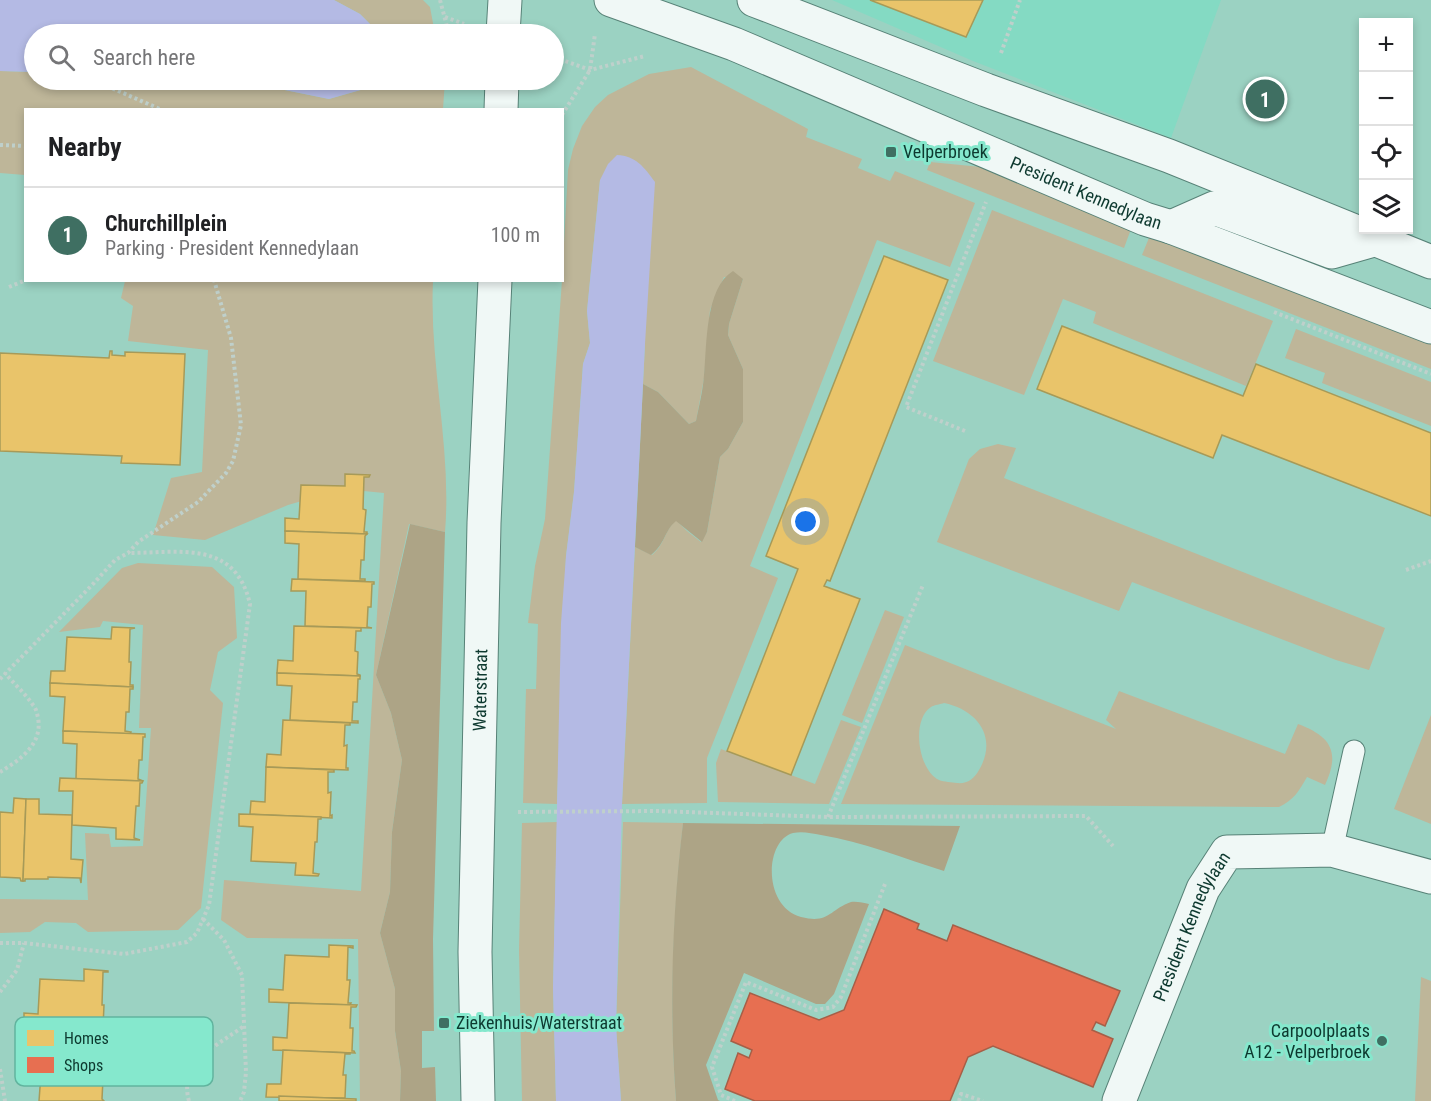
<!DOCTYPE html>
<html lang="en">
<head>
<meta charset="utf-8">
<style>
	:root { --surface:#fff; --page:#f6f6f6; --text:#202124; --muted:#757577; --line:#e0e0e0; --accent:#3f6f62 }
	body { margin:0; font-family:"Roboto Condensed",sans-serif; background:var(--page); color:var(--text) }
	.controls { position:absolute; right:18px; top:18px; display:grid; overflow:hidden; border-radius:0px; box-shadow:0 3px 9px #0003 }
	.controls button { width:54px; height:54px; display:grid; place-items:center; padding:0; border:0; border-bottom:2px solid var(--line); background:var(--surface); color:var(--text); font:30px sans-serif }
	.you { position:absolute; left:806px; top:522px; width:21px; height:21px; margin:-15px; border:4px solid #fff; border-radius:50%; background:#1a73e8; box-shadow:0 0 0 9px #1a73e833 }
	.badge { display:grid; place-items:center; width:39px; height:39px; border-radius:50%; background:var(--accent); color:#fff; font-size:20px; font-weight:700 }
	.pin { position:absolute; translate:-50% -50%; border:3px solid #fff; box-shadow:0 2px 6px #0006 }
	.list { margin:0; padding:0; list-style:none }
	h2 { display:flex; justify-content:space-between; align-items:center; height:78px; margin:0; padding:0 24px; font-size:26px }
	h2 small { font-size:20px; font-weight:400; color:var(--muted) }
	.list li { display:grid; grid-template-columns:39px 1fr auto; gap:18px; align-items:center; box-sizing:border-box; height:96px; padding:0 24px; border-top:2px solid var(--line) }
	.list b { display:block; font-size:22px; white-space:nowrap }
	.list p { margin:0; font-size:20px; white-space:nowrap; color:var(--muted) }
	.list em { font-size:20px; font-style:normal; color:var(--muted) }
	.icon { flex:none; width:33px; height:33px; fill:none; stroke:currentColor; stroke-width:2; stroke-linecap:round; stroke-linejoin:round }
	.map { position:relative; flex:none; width:1431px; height:1101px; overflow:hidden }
	.search { position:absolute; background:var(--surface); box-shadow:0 3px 9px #0003; left:24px; top:24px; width:540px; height:66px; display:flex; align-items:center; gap:15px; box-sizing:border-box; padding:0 21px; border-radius:33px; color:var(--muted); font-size:22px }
	.panel { position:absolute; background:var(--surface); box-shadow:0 3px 9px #0003; left:24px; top:108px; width:540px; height:174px; border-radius:0px }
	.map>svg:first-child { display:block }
</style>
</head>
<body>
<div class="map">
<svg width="1431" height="1101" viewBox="0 0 1431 1101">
	<rect width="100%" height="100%" fill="#9bd2c2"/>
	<!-- built -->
	<polygon fill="#84dac3" points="832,0 1221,0 1171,138 973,61"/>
	<!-- green -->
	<g fill="#beb699" fill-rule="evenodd">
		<polygon points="334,0 423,0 430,7 435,34 380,34 360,14"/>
		<path d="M691,67l117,62 -2,8 56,22 -4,9 32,13 5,-10 80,32 -25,64 -73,-27 -127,326 28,12 -71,180v45l-85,1 13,-257 17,8c14,-12 12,-24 24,-35l11,11 14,11 6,-10 13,-75 8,-8 15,-27v-53l-15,-34 1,-11 14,-45 -19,-2 -14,33 -6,68 -8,43 -7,3 -31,-32 -15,-8 2,-40 -45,-164 -13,131 3,32 -7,21 -9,128 -8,64 -9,248 -34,-1 3,-114h10l2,-65 -10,-1 7,-57 10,-47 17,-239 6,-110 5,-21 9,-23 13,-19 13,-12 41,-21z"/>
		<polygon points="0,71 34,72 34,80 240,81 329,99 364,89 372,80 445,80 443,109 26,110 25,175 0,173"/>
		<polygon points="930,162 1002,169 1134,221 1124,248 927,170"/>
		<polygon points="992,210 1273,321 1246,386 1093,323 1096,312 1063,299 1024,395 933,361"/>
		<polygon points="1153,228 1431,337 1431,369 1142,255"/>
		<path d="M125,281h308c-4,84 19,167 12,251l-36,-8 -33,151 15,38 11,47 -10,72 -2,60 -10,41 15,56v42l6,40 -1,30h-40l-2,-162 -111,-1 -26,-18 3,-40 137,11 23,-398 -41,-4 -55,16 -83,35 -52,-5 18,-57 31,-6 6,-122 -80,-9 5,-35 -12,-8z"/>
		<polygon points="1296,329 1431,382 1431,426 1322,383 1325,373 1285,358"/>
		<polygon points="998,444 1016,448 1004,478 1385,628 1369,670 1336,660 1132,582 1119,611 937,542 969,459 980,449"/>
		<polygon points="138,563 212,567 234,587 237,638 218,652 210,690 223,703 201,908 178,930 88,932 76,923 45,922 30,932 0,933 0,899 88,900 85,833 109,834 111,847 143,846 151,728 139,728 143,625 103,621 100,627 59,632 122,568"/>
		<polygon points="885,610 904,617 862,723 842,715"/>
		<path d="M905,645l211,84 -10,-9 13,-29 166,63 13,-30c32,12 43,27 27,61l-18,-8c-8,14 -13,23 -28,30l-438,-3zM944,703c34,7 54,35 35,67 -5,9 -12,14 -22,13 -5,-1 -13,-1 -18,-3 -21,-10 -28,-60 -8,-73 3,-2 10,-3 13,-4z"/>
		<polygon points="1431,715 1431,824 1394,809"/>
		<polygon points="841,720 861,727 829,804 718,802 716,763 721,749 815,784"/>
		<polygon points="557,822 553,988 556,1101 522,1101 519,950 522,823"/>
		<path d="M623,822l60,1c-10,93 -14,185 -7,278h-55l-5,-75z"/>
		<polygon points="1421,977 1431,981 1431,1101 1415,1101"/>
	</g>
	<!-- forest -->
	<g fill="#ada486">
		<path d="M733,271l10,8 -14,45 -1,11 15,34v53l-15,27 -8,8 -13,75 -5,10 -26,-21c-12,10 -10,22 -25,34l-16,-8 8,-163 15,8 31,32 7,-3c3,-15 7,-31 8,-46 3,-31 1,-87 29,-104z"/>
		<polygon points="410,524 445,532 433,939 434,1031 422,1031 422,1068 435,1067 436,1101 400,1101 401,1071 395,1031 395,989 380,933 390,892 392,832 402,760 391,713 376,675"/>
		<path d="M683,823l277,3 -16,45c-41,-13 -81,-29 -123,-36 -10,-2 -19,-4 -28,-2 -29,8 -30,74 8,84 28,7 28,-7 50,-15 5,-1 13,1 18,2l-35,90 -9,10h-9l-72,-31 -38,92 12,35 2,1h-44c-7,-93 -4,-185 7,-278z"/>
	</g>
	<!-- water -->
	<g fill="#b4bae4">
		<polygon points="0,0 334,0 360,14 380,34 34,34 34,72 0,71"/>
		<polygon points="200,80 372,80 364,89 329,99 240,81"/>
		<path d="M617,155c19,1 27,12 38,27l-10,162 -23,460 -6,222 5,75h-65l-3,-113 8,-365 5,-67 8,-64 9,-128 7,-21 -3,-32 13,-131 8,-16z"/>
	</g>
	<!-- homes -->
	<g fill="#e9c46a" stroke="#a79a58" stroke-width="1.5">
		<polygon points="870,0 983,0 966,37"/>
		<polygon points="884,256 948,280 830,581 827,580 824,586 860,599 791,775 727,751 798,569 766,556"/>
		<polygon points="1062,326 1243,396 1256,364 1431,433 1431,516 1222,435 1213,458 1037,389"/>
		<polygon points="110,351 112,351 112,355 125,356 125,352 185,354 180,465 121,463 122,456 0,451 0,353 109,358"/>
		<polygon points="345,474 370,475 369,477 364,477 363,509 366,510 364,532 367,532 367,534 285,531 285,518 299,519 301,485 345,486"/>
		<polygon points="285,531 367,534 365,536 364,560 361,560 360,579 365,579 365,581 298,579 299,544 285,543"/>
		<polygon points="292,579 374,582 374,584 372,584 371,607 368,607 367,627 372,628 305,626 306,591 291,591"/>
		<polygon points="294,626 361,628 361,631 356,631 355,651 358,652 357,674 360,675 360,676 277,673 278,660 293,661"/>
		<polygon points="112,627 135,628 130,629 129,662 131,662 130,685 133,685 133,687 50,683 51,671 65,671 67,637 111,639"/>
		<polygon points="277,673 360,676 360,679 358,679 357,702 353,702 352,721 358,721 358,723 290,720 292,686 277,685"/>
		<polygon points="50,683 133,687 133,689 130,689 129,712 126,712 125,731 131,732 130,734 63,731 65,697 50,696"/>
		<polygon points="283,720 350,723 350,725 345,725 344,746 347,745 346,768 348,768 348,770 266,767 267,754 281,755"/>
		<polygon points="63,731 145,734 145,737 143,737 142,760 139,760 138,779 143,781 76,779 77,744 63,743"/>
		<polygon points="266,767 334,770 334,772 328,772 328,793 331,792 330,816 332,815 332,818 250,814 251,801 265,802"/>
		<polygon points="60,778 143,781 142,783 140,783 139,806 136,806 134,838 140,840 116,839 116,828 72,825 73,791 59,791"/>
		<polygon points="14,798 26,799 23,881 21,881 20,878 0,877 0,812 13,813"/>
		<polygon points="26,799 39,799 39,814 72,815 71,859 83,860 81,883 80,878 48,877 48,879 25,879 25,881 23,881"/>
		<polygon points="239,814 321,817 321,819 318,819 317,842 315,842 313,873 319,874 318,876 295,875 296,863 251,861 253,827 239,826"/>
		<polygon points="329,945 353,946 353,948 348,947 347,980 350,980 348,1003 351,1003 350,1005 269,1002 269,989 283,990 285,955 329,957"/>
		<polygon points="84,969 108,971 108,972 103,972 102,1005 104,1005 103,1028 106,1027 106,1029 24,1026 24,1013 38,1014 40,979 84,981"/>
		<polygon points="289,1003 357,1005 356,1007 351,1007 350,1028 353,1028 352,1051 354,1051 355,1053 273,1050 273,1037 287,1038"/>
		<polygon points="283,1050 350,1053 350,1054 345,1054 343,1075 346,1075 345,1098 266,1097 267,1084 281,1084"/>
		<polygon points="41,1074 108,1076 108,1079 103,1079 102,1099 104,1101 39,1101"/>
		<polygon points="279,1096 356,1099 356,1101 279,1101"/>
	</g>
	<!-- shops -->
	<polygon fill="#e76f51" stroke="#a65f47" stroke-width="1.5" points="884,909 919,924 917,929 947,941 953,925 1120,991 1105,1026 1096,1022 1092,1030 1113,1039 1093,1087 993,1046 968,1057 950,1101 755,1101 725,1089 738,1053 749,1058 752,1050 731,1041 750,993 819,1020 844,1010"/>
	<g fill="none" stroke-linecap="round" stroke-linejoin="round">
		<!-- service casing -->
		<g stroke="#578277" stroke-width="23">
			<polyline id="service" points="1332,850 1354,751"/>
		</g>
		<!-- minor casing -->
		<g stroke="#578277" stroke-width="35">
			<g id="minor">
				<polyline points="1171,227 1214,208 1332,252 1374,240"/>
				<path id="s1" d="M1119,1101l84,-212 24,-37 105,-2 99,27"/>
			</g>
		</g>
		<!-- tertiary casing -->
		<g stroke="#578277" stroke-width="35">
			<g id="tertiary">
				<path id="s2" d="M611,0l123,44 411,175 26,8 260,100"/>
				<polyline points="754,0 986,90 1169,156 1431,262"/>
				<polyline points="503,34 505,0"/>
				<polyline points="501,110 502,80"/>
				<path id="s3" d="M478,1101l-3,-149 9,-429 11,-243"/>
			</g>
		</g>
		<!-- path -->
		<g stroke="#bfd0cb" stroke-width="4" stroke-dasharray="3 3" stroke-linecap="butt">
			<polyline points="440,0 449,34"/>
			<polyline points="445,17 464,24"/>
			<polyline points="1001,53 1020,0"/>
			<polyline points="554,57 590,70 645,56"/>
			<polyline points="107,86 162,110"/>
			<polyline points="562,115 590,70 595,34"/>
			<polyline points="0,145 26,146"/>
			<polyline points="9,287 26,280"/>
			<polyline points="1274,312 1431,374"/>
			<polyline points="965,431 906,407 986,202"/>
			<polyline points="1406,570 1431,561"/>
			<polyline points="0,679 94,583 115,560 128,553 138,542 198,502 226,473 233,461 241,425 231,338 214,280"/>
			<path d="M0,772c20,-12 43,-28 38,-54 -1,-5 -2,-10 -5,-13 -8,-12 -19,-21 -28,-32"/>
			<polyline points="518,812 657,811 828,817 1086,816 1113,846"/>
			<polyline points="828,817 923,585"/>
			<polyline points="203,919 224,940 242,975 246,1072 244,1092 240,1101"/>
			<path d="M0,943h24l100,11 63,-12 10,-9 12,-28 41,-301c-15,-65 -71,-51 -122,-51"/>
			<polyline points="0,992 17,970 24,943"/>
			<polyline points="0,1069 5,1101"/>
			<path d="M189,1101c-11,-38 29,-56 55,-75"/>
			<polyline points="735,1101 721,1095 712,1067 746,982 816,1010 833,1007 841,997 885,884"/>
			<polyline points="959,1101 961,1094 983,1101"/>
		</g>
		<!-- service -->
		<use href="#service" stroke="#f0f8f6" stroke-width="21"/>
		<!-- minor -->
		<use href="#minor" stroke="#f0f8f6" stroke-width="33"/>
		<!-- tertiary -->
		<use href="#tertiary" stroke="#f0f8f6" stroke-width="33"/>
	</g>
	<!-- markers -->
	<g fill="#3f6f62" stroke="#85e8cd" stroke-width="2">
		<rect x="885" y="146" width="12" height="12" rx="3"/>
		<rect x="438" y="1017" width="12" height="12" rx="3"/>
		<circle cx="1382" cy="1041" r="6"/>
	</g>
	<g text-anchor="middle" stroke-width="6" stroke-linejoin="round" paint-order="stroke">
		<!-- poi labels -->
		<g font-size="18" fill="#0d392f" stroke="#85e8cd" text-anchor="start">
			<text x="903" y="158">Velperbroek</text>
			<text x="456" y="1029">Ziekenhuis/Waterstraat</text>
			<text x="1370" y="1037" text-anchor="end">Carpoolplaats<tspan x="1370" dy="21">A12 - Velperbroek</tspan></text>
		</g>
		<!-- street labels -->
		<g font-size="18" fill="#0d392f" stroke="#85e8cd">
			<text dy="6" stroke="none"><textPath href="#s2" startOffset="513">President Kennedylaan</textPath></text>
			<text dy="6" stroke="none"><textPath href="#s3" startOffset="411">Waterstraat</textPath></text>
			<text dy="6" stroke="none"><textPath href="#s1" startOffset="189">President Kennedylaan</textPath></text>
		</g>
	</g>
	<!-- legend -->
	<rect x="15" y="1017" width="198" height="69" rx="9" fill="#85e8cd" stroke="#61b49e" stroke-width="1.5"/>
	<rect x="27" y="1030" width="27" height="16" fill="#e9c46a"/>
	<rect x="27" y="1057" width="27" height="16" fill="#e76f51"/>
	<g font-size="16" fill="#0d392f">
		<text x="64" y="1044">Homes</text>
		<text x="64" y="1071">Shops</text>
	</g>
</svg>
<div class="controls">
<button>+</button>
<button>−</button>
<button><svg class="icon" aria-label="locate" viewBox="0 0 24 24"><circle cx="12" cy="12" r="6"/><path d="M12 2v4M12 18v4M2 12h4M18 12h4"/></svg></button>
<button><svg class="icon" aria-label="layers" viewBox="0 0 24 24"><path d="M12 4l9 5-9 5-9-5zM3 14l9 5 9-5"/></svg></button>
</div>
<div class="you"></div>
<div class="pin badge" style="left:1265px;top:99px">1</div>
<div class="search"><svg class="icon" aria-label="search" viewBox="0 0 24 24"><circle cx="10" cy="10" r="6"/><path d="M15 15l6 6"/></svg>Search here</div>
<section class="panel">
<h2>Nearby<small></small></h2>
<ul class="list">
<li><span class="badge">1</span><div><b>Churchillplein</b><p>Parking · President Kennedylaan</p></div><em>100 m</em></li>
</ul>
</section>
</div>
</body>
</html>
